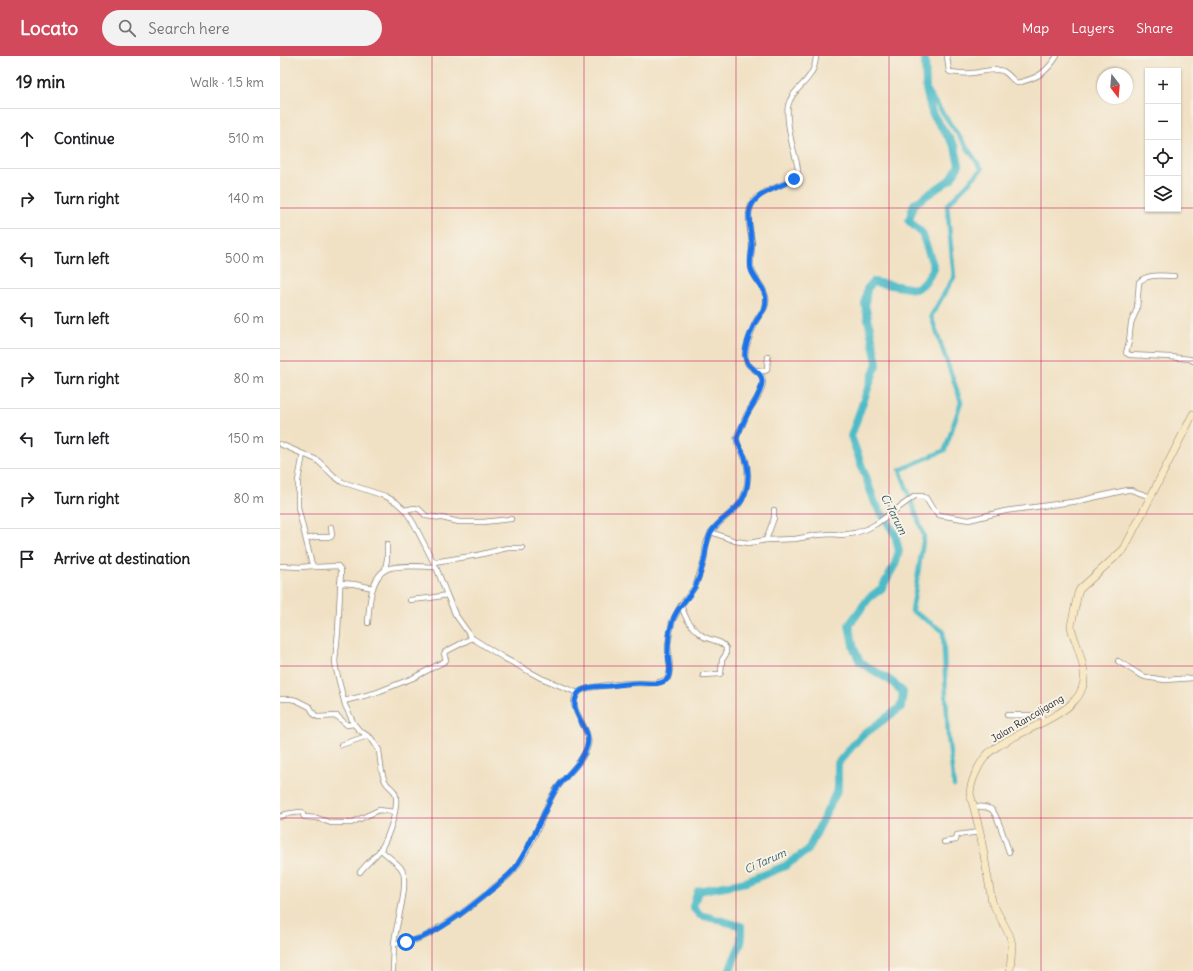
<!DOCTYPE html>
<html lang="en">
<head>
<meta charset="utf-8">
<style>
	:root { --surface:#fff; --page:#f2f2f2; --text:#202124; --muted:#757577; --line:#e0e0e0; --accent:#d1495b }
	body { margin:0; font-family:Delius,sans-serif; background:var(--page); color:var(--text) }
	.controls { position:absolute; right:12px; top:12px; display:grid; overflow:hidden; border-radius:0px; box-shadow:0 1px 3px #0004 }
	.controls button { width:36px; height:36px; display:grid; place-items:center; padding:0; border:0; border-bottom:1px solid var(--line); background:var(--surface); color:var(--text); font:20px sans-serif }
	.compass { position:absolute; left:817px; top:12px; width:36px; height:36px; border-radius:50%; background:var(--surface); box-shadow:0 1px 3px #0004; rotate:164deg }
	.stop { position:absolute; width:12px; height:12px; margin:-9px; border:3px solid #1a73e8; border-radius:50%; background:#fff }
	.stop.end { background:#1a73e8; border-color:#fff; box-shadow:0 1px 4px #0008 }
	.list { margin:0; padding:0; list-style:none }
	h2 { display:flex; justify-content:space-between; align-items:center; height:52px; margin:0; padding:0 16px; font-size:17px }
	h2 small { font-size:13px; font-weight:400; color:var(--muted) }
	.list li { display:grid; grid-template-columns:26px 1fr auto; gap:12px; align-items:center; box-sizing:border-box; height:60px; padding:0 16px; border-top:1px solid var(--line) }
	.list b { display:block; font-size:15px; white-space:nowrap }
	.list em { font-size:13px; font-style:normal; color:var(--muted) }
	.icon { flex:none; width:22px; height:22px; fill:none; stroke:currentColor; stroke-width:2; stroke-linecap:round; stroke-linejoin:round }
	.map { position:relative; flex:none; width:913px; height:915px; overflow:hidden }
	header { display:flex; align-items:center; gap:24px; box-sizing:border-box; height:56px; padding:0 20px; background:var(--accent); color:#fff }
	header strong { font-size:19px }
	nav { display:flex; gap:22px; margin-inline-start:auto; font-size:14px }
	.search { width:280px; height:36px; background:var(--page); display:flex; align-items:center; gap:10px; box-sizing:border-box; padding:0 14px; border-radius:22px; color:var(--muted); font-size:15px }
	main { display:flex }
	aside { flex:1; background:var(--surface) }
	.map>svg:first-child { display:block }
</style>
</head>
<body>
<header>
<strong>Locato</strong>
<div class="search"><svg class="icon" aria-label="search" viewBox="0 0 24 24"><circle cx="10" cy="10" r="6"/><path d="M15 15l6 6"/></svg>Search here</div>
<nav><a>Map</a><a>Layers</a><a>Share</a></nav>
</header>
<main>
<aside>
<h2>19 min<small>Walk · 1.5 km</small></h2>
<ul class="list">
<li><svg class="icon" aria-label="ahead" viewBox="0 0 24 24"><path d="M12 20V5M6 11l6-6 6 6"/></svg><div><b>Continue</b></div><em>510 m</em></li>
<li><svg class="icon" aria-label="right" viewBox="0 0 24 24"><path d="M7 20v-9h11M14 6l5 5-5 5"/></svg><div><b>Turn right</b></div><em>140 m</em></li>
<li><svg class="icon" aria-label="left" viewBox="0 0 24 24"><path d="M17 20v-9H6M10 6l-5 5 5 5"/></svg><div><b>Turn left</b></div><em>500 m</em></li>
<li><svg class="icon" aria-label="left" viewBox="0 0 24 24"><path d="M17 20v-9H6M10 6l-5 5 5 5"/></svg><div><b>Turn left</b></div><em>60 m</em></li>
<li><svg class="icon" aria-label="right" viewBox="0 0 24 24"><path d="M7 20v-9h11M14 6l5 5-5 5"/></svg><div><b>Turn right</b></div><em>80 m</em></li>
<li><svg class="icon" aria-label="left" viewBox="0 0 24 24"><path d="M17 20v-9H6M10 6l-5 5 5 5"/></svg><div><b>Turn left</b></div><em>150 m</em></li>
<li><svg class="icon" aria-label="right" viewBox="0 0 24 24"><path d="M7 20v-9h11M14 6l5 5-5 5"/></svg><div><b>Turn right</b></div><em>80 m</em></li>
<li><svg class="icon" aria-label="arrive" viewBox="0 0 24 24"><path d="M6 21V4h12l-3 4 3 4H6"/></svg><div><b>Arrive at destination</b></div></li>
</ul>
</aside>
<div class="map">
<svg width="913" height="915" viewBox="0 0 913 915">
	<rect width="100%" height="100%" fill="#f7f3e8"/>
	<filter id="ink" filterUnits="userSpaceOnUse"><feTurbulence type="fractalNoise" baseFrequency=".025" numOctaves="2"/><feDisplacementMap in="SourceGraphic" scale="8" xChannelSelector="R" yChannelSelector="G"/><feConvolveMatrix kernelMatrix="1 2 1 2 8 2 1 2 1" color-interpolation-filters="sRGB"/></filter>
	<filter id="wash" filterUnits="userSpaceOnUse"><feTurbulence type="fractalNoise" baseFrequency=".012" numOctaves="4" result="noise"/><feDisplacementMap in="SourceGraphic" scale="16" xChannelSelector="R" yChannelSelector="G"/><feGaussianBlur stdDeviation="0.9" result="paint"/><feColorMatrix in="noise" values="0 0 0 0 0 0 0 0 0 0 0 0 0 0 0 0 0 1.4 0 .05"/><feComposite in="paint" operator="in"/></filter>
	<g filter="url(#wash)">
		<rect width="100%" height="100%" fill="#f1e1c4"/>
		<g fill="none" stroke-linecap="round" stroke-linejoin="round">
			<!-- canal -->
			<polyline stroke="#4dbbc7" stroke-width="4.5" points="646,33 702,113 667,149 674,221 651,260 681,346 665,394 620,414 644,480 632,555 663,575 668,680 674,730"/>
			<!-- river -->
			<polyline stroke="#4dbbc7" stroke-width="8" points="449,915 461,887 461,870 420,859 413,851 418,835 466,826 505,810 528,794 558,733 558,707 580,681 621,651 623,636 611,625 580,606 574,593 569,569 589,542 602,532 615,508 619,495 615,478 595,447 571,380 597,307 585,248 587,233 593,226 635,233 645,227 654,212 642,177 629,165 634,148 671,123 679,109 675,91 652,57 646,33 645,0"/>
		</g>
	</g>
	<g filter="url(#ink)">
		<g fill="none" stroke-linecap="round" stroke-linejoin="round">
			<!-- street casing -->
			<g stroke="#8e8678" stroke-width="6">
				<g id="street">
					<path d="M536,0c-1,26 -24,31 -28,50 -2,10 3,36 6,46 2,9 5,15 4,24 -13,11 -39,13 -46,28 -7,13 0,29 0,42 0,8 -3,16 0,24 3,9 12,17 14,27 2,12 -6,15 -10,24 -4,9 -8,19 -10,28 -5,22 17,19 17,32 0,12 -11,23 -16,33 -2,4 -3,9 -6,14 -1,2 -3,5 -4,8 -2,9 7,17 9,25 4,17 1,36 -11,48 -9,8 -17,14 -24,23l24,9 14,2 17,-3 29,-1 22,-4 15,-1 10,1 13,-2 12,-4 9,-5 39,-28h7l4,2 6,10 7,7 30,5 36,-9 74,-10 48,-11h4l20,7"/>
					<path d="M667,0l2,15 1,1c7,1 16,2 22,1 10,-1 21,-5 31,-2 6,3 9,9 14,12 21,-5 29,-10 40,-27"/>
					<path d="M894,220c-11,0 -26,-3 -35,6l-2,27 -6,14 -2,19 -3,11 4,2 40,2 20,2 3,2"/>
					<polyline points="475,314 485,315 487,314 488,301"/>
					<polyline points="0,388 37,404 54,420 62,426 105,440 116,446 125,454 134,468 156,511 167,539 175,558 192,582 224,602 261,622 298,637"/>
					<path d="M23,398l-5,27v26l13,54 2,5 3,1 22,-1 3,4 -3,62 -3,29 1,8 9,36 9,19 5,6 12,8 8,12c1,9 2,24 6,31 2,5 8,7 10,12 5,13 -7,44 -14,56 -6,8 -15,15 -21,23"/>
					<polyline points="125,454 134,452 139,453 146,460 162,462 179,466 203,466 231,463"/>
					<polyline points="26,483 36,481 51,481 52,479 51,471"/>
					<polyline points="486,484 494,462 494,454"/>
					<polyline points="154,506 198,499 227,492 242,492"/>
					<polyline points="0,510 21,511 33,510"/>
					<polyline points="105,514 107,503 107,488"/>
					<polyline points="60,527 74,528 93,532"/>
					<polyline points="130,544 150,542 167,539"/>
					<path d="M401,549c4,12 8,20 18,28 3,2 5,5 8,5 7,3 15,3 19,10v6l-4,6 -1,13 -1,1 -17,1"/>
					<path d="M88,567c1,-16 2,-46 19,-54 11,-5 36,-2 49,-2"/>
					<polyline points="838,605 857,617 865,621 885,624 913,622"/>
					<polyline points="0,643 11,643 16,644 30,651 34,658 38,661 57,660 67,669 74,668"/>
					<polyline points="64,645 95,637 133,622 165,605 166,604 164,598 165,596 192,582"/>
					<path d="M727,659c11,1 23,-1 34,1l4,5"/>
					<polyline points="61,689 87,680"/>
					<path d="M693,750c5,1 15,0 19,4 6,6 14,33 17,42"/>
					<polyline points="0,761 6,758 20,756 22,756 24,761 37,762 51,767 71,767 99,754 115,756"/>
					<polyline points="664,786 676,784 677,779 700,776"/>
					<path d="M100,793c6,6 16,13 21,19 10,13 -6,58 -7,76"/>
					<path d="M113,915l1,-27c9,-1 18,-2 26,-6 9,-3 16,-9 24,-13 17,-11 33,-23 48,-36 8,-7 17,-12 23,-20 10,-13 18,-30 25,-45 4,-11 8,-23 15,-33 10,-16 28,-28 33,-46 4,-18 -25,-38 -9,-53 6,-6 49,-9 59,-9 11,0 21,2 30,-5l2,-8 -2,-26 4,-22 9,-17 14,-18 9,-26 2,-17 5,-12"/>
				</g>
			</g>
			<!-- secondary casing -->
			<g stroke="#8e8678" stroke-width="8">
				<path id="secondary" d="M730,915l2,-26 -2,-9 -18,-34 -12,-70 -10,-39c1,-12 8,-27 15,-36 5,-7 13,-11 20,-15 21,-13 54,-24 70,-42 6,-6 10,-17 9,-25 0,-14 -8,-31 -12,-44l-1,-5 7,-33 2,-4 44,-40 69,-135"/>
			</g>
			<!-- street -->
			<use href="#street" stroke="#fff" stroke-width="4.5"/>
			<!-- secondary -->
			<use href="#secondary" stroke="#f8e8c3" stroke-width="7"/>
		</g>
	</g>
	<g fill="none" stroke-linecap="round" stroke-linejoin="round" filter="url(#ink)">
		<!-- route -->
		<path stroke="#1a73e8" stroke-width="5" d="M126,886c6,-2 13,-3 19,-6 25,-12 48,-31 70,-49 7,-6 15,-12 21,-20 9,-14 17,-30 24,-45 5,-10 9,-21 15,-31 10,-16 27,-27 32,-45 6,-19 -20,-32 -10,-51 2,-4 4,-5 8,-6 7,-3 16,-3 24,-3 10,-1 20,-3 30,-3 9,0 23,3 29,-5 4,-7 0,-18 0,-25 0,-10 1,-21 4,-30 4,-16 17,-24 24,-38 3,-7 6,-16 8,-24 2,-10 2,-19 7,-29 8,-13 24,-19 31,-32 8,-14 8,-35 0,-49 -2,-4 -5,-8 -5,-13 1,-4 3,-7 4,-10 2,-4 4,-9 6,-13 5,-11 14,-20 15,-32 2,-13 -16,-13 -17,-27 -1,-9 8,-31 13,-38 4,-6 8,-9 8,-18 0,-12 -12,-20 -15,-31 -2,-8 1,-17 1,-25 -1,-10 -3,-20 -3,-30 2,-22 29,-25 45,-35"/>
	</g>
	<!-- grid -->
	<path fill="none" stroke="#c2185b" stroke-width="1" stroke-opacity="0.55" d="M152,0v915M304,0v915M456,0v915M609,0v915M761,0v915M0,152h868M898,152h15M0,305h913M0,458h913M0,610h913M0,762h913"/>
	<g text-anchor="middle" stroke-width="4" stroke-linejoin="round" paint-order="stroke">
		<!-- street labels -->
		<g font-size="10" fill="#2b2b2b" stroke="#f7f3e8">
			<text transform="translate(747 662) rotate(-31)" y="4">Jalan Rancajigang</text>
		</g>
		<!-- water labels -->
		<g font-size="11" font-style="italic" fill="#375d62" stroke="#f7f3e8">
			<text transform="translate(614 458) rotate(63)" y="4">Ci Tarum</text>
			<text transform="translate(485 805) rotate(-24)" y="4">Ci Tarum</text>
		</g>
	</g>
</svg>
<div class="controls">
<button>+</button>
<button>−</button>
<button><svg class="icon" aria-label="locate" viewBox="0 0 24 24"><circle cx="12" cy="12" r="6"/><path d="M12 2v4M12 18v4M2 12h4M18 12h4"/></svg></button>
<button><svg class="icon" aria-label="layers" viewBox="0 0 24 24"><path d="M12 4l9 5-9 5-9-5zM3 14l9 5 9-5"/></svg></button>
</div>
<svg class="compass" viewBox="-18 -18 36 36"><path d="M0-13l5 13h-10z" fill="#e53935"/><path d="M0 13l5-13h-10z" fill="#757577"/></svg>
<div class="stop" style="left:126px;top:886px"></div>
<div class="stop end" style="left:514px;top:123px"></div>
</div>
</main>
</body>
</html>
